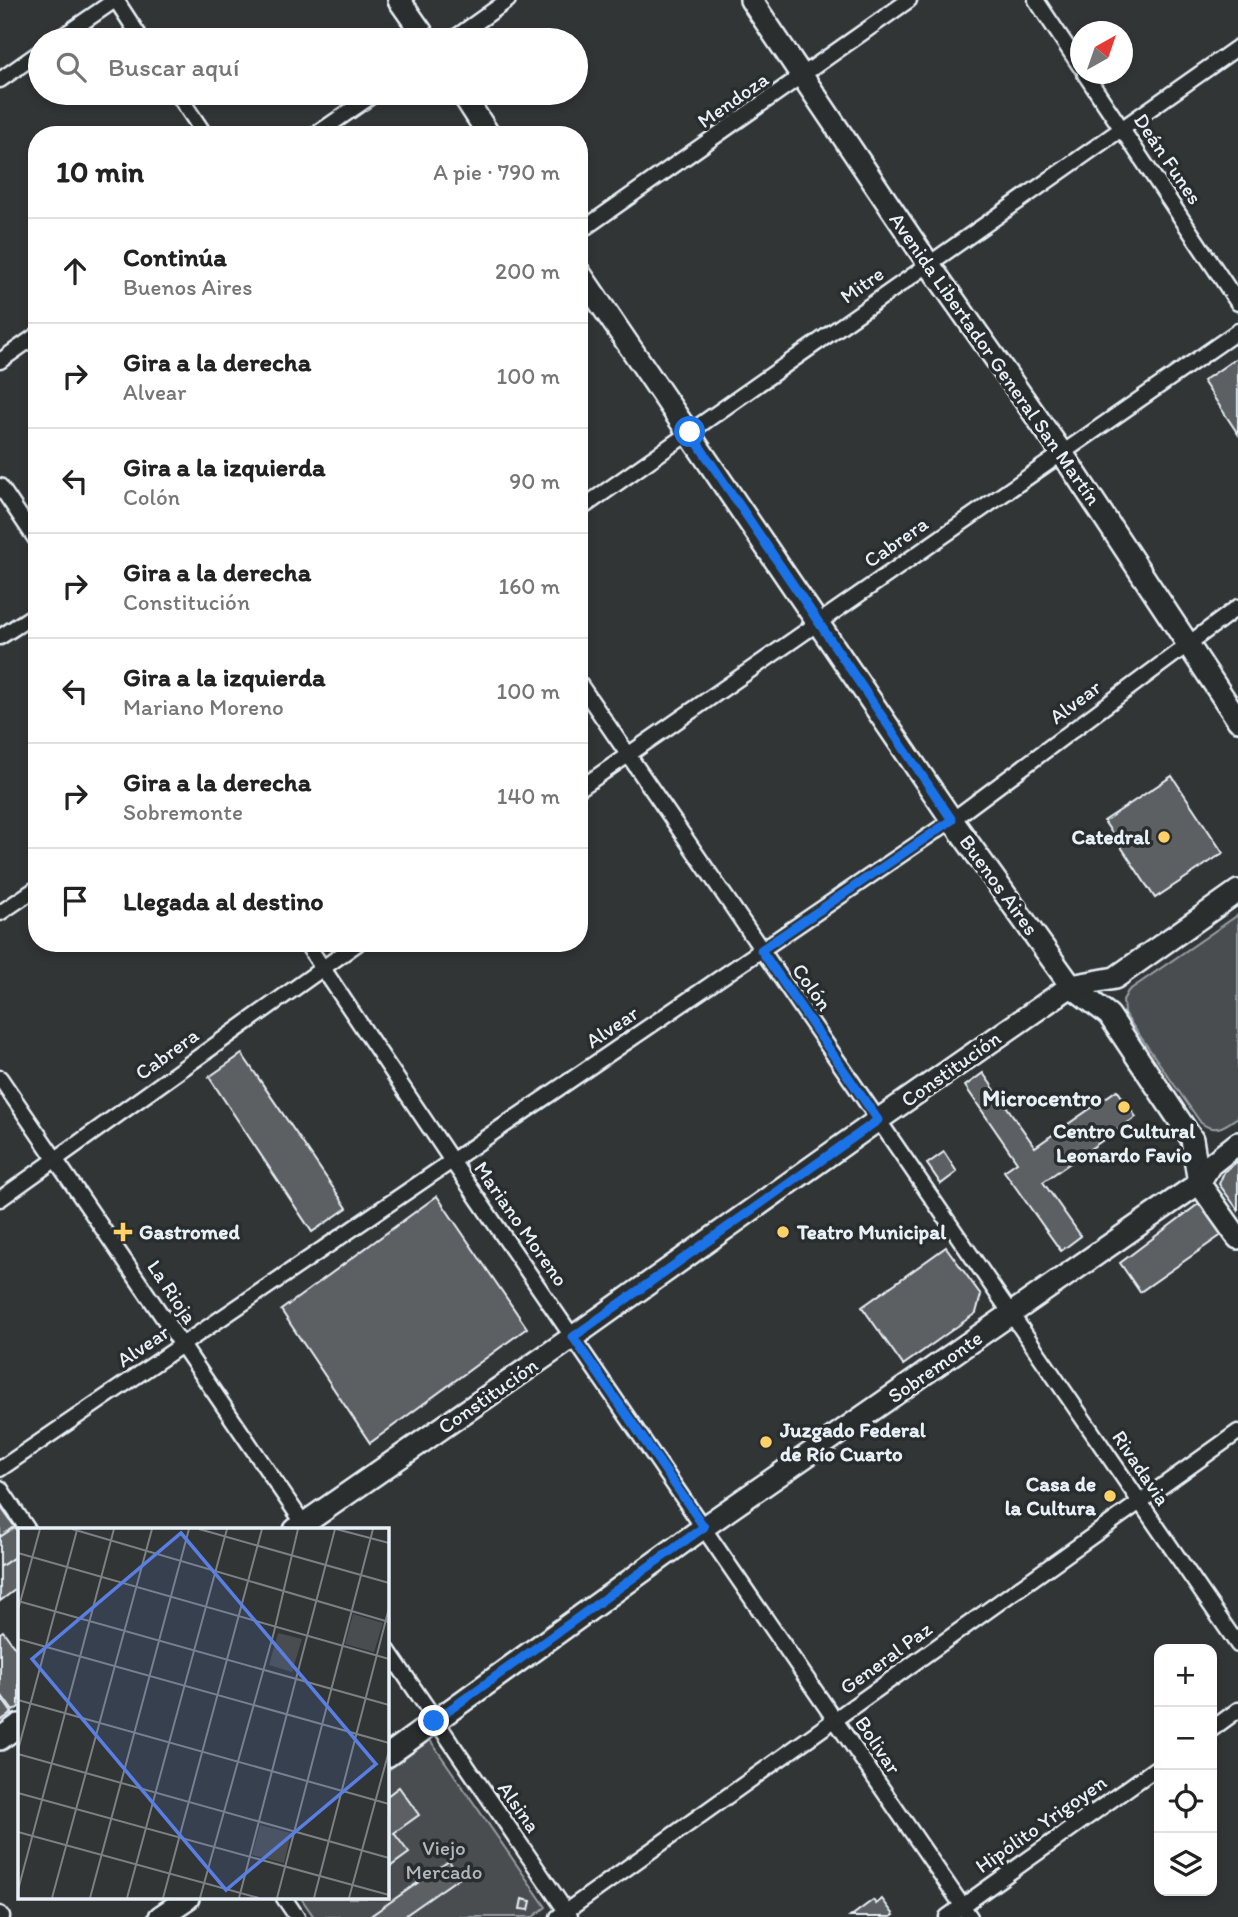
<!DOCTYPE html>
<html lang="es">
<head>
<meta charset="utf-8">
<style>
	:root { --surface:#fff; --page:#f2f2f2; --text:#222; --muted:#767676; --line:#e0e0e0 }
	body { margin:0; font-family:Itim,sans-serif; background:var(--page); color:var(--text) }
	.controls { position:absolute; right:21px; bottom:21px; display:grid; overflow:hidden; border-radius:14px; box-shadow:0 4px 10px #0003 }
	.controls button { width:63px; height:63px; display:grid; place-items:center; padding:0; border:0; border-bottom:2px solid var(--line); background:var(--surface); color:var(--text); font:35px sans-serif }
	.compass { position:absolute; left:1070px; top:21px; width:63px; height:63px; border-radius:50%; background:var(--surface); box-shadow:0 4px 10px #0003; rotate:40deg }
	.stop { position:absolute; width:21px; height:21px; margin:-16px; border:5px solid #1a73e8; border-radius:50%; background:#fff }
	.stop.end { background:#1a73e8; border-color:#fff; box-shadow:0 2px 7px #0008 }
	.list { margin:0; padding:0; list-style:none }
	h2 { display:flex; justify-content:space-between; align-items:center; height:91px; margin:0; padding:0 28px; font-size:30px }
	h2 small { font-size:23px; font-weight:400; color:var(--muted) }
	.list li { display:grid; grid-template-columns:46px 1fr auto; gap:21px; align-items:center; box-sizing:border-box; height:105px; padding:0 28px; border-top:2px solid var(--line) }
	.list b { display:block; font-size:26px; white-space:nowrap }
	.list p { margin:0; font-size:23px; white-space:nowrap; color:var(--muted) }
	.list em { font-size:23px; font-style:normal; color:var(--muted) }
	.icon { flex:none; width:38px; height:38px; fill:none; stroke:currentColor; stroke-width:2; stroke-linecap:round; stroke-linejoin:round }
	.map { position:relative; flex:none; width:1238px; height:1917px; overflow:hidden }
	.search { position:absolute; background:var(--surface); box-shadow:0 4px 10px #0003; left:28px; top:28px; width:560px; height:77px; display:flex; align-items:center; gap:18px; box-sizing:border-box; padding:0 24px; border-radius:38px; color:var(--muted); font-size:26px }
	.panel { position:absolute; background:var(--surface); box-shadow:0 4px 10px #0003; left:28px; top:126px; width:560px; height:826px; border-radius:28px }
	.map>svg:first-child { display:block }
</style>
</head>
<body>
<div class="map">
<svg width="1238" height="1917" viewBox="0 0 1238 1917">
	<rect width="100%" height="100%" fill="#323536"/>
	<filter id="ink" filterUnits="userSpaceOnUse"><feTurbulence type="fractalNoise" baseFrequency=".0143" numOctaves="2"/><feDisplacementMap in="SourceGraphic" scale="14" xChannelSelector="R" yChannelSelector="G"/><feConvolveMatrix kernelMatrix="1 2 1 2 8 2 1 2 1" color-interpolation-filters="sRGB"/></filter>
	<g filter="url(#ink)">
		<!-- green -->
		<g fill="#494d4f" stroke="#989fa4" stroke-width="2">
			<path d="M1238,915v202c-13,9 -22,17 -37,6l-77,-110 -1,-13 5,-9z"/>
			<polygon points="430,1740 546,1907 533,1917 314,1917 301,1898 387,1898 387,1771"/>
		</g>
		<!-- building -->
		<g fill="#5c6063" stroke="#e8f1f8" stroke-width="2">
			<polygon points="1238,357 1238,434 1203,381"/>
			<polygon points="1172,776 1223,853 1155,898 1104,821"/>
			<polygon points="242,1054 347,1208 312,1232 209,1077"/>
			<polygon points="983,1073 1035,1147 1117,1090 1136,1117 1043,1182 1081,1236 1061,1251 1004,1171 1017,1162 965,1086"/>
			<polygon points="944,1152 957,1172 941,1184 927,1164"/>
			<polygon points="1238,1161 1238,1210 1219,1184 1224,1172"/>
			<polygon points="437,1196 527,1328 370,1443 281,1310"/>
			<polygon points="1201,1202 1223,1234 1140,1292 1120,1263"/>
			<polygon points="946,1247 981,1295 976,1313 903,1365 862,1307"/>
			<polygon points="0,1506 15,1527 0,1537"/>
			<polygon points="15,1527 19,1533 19,1554 0,1567 0,1537"/>
			<polygon points="19,1554 19,1587 0,1601 0,1567"/>
			<polygon points="3,1631 19,1653 19,1707 13,1711 0,1693 0,1633"/>
			<polygon points="0,1696 12,1713 0,1721"/>
			<polygon points="399,1787 419,1815 394,1833 409,1853 387,1869 387,1796"/>
			<polygon points="449,1861 460,1877 403,1917 369,1917"/>
			<polygon points="522,1899 531,1901 529,1910 520,1909"/>
			<polygon points="882,1899 894,1915 891,1917 850,1917 873,1900 876,1904"/>
		</g>
		<g fill="none" stroke-linecap="round" stroke-linejoin="round">
			<!-- street casing -->
			<g stroke="#e8f1f8" stroke-width="19">
				<g id="street">
					<polyline points="116,0 142,40"/>
					<polyline points="1036,0 1080,66"/>
					<polyline points="57,40 115,0"/>
					<polyline points="452,40 508,0"/>
					<polyline points="1085,74 1238,303"/>
					<polyline points="0,80 40,52"/>
					<polyline points="177,93 205,135"/>
					<polyline points="315,135 376,93"/>
					<polyline points="579,232 909,0"/>
					<polyline points="0,361 37,335"/>
					<polyline points="0,486 37,541"/>
					<polyline points="579,510 1238,47"/>
					<polyline points="0,637 37,613"/>
					<polyline points="579,683 1238,1645"/>
					<polyline points="579,789 1238,331"/>
					<polyline points="0,913 37,888"/>
					<polyline points="306,943 452,1161 970,1917"/>
					<polyline points="0,1078 308,1530"/>
					<polyline points="0,1199 358,943"/>
					<polyline points="0,1469 952,820 1238,607"/>
					<polyline points="0,1488 28,1530"/>
					<polyline points="387,1649 570,1917"/>
					<polyline points="1212,1729 1238,1710"/>
					<polyline points="284,1898 297,1917"/>
					<polyline points="0,1914 2,1917"/>
					<polyline points="558,1917 1238,1432"/>
					<polyline points="947,1917 1159,1766"/>
				</g>
			</g>
			<!-- secondary casing -->
			<g stroke="#e8f1f8" stroke-width="26">
				<g id="secondary">
					<polyline points="399,0 427,40"/>
					<polyline points="751,0 928,263 1062,453 1238,720"/>
					<polyline points="462,93 489,135"/>
					<polyline points="579,272 952,820 1071,986 1109,1015 1192,1139 1199,1183 1238,1238"/>
					<polyline points="295,1530 573,1337 878,1120 1071,986 1115,978 1238,891"/>
					<polyline points="0,1739 19,1725"/>
					<polyline points="387,1756 704,1527 1199,1183 1210,1165 1238,1143"/>
					<polyline points="160,1917 188,1898"/>
				</g>
			</g>
			<!-- street -->
			<use href="#street" stroke="#2a2d2e" stroke-width="14"/>
			<!-- secondary -->
			<use href="#secondary" stroke="#2a2d2e" stroke-width="21"/>
		</g>
	</g>
	<g fill="none" stroke-linecap="round" stroke-linejoin="round" filter="url(#ink)">
		<!-- route -->
		<polyline stroke="#1a73e8" stroke-width="9" points="434,1721 704,1527 573,1337 878,1120 761,950 952,820 690,432"/>
	</g>
	<!-- markers -->
	<g fill="#ffd166" stroke="#2a2d2e" stroke-width="2.5">
		<circle cx="1164" cy="837" r="7"/>
		<circle cx="1124" cy="1107" r="7"/>
		<path d="M119.5 1221.5h7v7h7v7h-7v7h-7v-7h-7v-7h7z"/>
		<circle cx="783" cy="1232" r="7"/>
		<circle cx="766" cy="1442" r="7"/>
		<circle cx="1110" cy="1496" r="7"/>
	</g>
	<g text-anchor="middle" stroke-width="7" stroke-linejoin="round" paint-order="stroke">
		<!-- street labels -->
		<g font-size="21" fill="#e8f1f8" stroke="#2a2d2e">
			<text transform="translate(733 100) rotate(-35)" y="7">Mendoza</text>
			<text transform="translate(1168 159) rotate(56)" y="7">Deán Funes</text>
			<text transform="translate(862 285) rotate(-35)" y="7">Mitre</text>
			<text transform="translate(995 359) rotate(55)" y="7">Avenida Libertador General San Martín</text>
			<text transform="translate(896 542) rotate(-35)" y="7">Cabrera</text>
			<text transform="translate(1075 702) rotate(-37)" y="7">Alvear</text>
			<text transform="translate(999 885) rotate(54)" y="7">Buenos Aires</text>
			<text transform="translate(812 987) rotate(55)" y="7">Colón</text>
			<text transform="translate(612 1027) rotate(-34)" y="7">Alvear</text>
			<text transform="translate(167 1054) rotate(-36)" y="7">Cabrera</text>
			<text transform="translate(951 1069) rotate(-35)" y="7">Constitución</text>
			<text transform="translate(521 1224) rotate(55)" y="7">Mariano Moreno</text>
			<text transform="translate(172 1292) rotate(56)" y="7">La Rioja</text>
			<text transform="translate(143 1346) rotate(-34)" y="7">Alvear</text>
			<text transform="translate(935 1367) rotate(-35)" y="7">Sobremonte</text>
			<text transform="translate(488 1396) rotate(-35)" y="7">Constitución</text>
			<text transform="translate(1141 1468) rotate(56)" y="7">Rivadavia</text>
			<text transform="translate(886 1658) rotate(-36)" y="7">General Paz</text>
			<text transform="translate(878 1745) rotate(56)" y="7">Bolivar</text>
			<text transform="translate(519 1807) rotate(55)" y="7">Alsina</text>
			<text transform="translate(1041 1824) rotate(-35)" y="7">Hipólito Yrigoyen</text>
		</g>
		<!-- poi labels -->
		<g font-size="21" font-weight="bold" fill="#e8f1f8" stroke="#2a2d2e" text-anchor="start">
			<text x="1150" y="844" text-anchor="end">Catedral</text>
			<text x="1124" y="1138" text-anchor="middle">Centro Cultural<tspan x="1124" dy="24">Leonardo Favio</tspan></text>
			<text x="139" y="1239">Gastromed</text>
			<text x="797" y="1239">Teatro Municipal</text>
			<text x="780" y="1437">Juzgado Federal<tspan x="780" dy="24">de Río Cuarto</tspan></text>
			<text x="1096" y="1491" text-anchor="end">Casa de<tspan x="1096" dy="24">la Cultura</tspan></text>
		</g>
		<!-- park labels -->
		<g font-size="21" fill="#b0b8bd" stroke="#2a2d2e">
			<text x="444" y="1855">Viejo<tspan x="444" dy="24">Mercado</tspan></text>
		</g>
		<!-- neighbourhood labels -->
		<g font-size="23" font-weight="bold" fill="#e8f1f8" stroke="#2a2d2e">
			<text x="1042" y="1106">Microcentro</text>
		</g>
	</g>
	<!-- overview -->
	<g transform="translate(18 1528)">
		<rect width="371" height="371" fill="#323536"/>
		<path d="M335,86l30,9 -9,29 -29,-8zM260,105l24,6 -10,33 -23,-7zM242,297l31,8 -7,30 -32,-8z" fill="#494d4f"/>
		<path fill="none" stroke="#7b8084" stroke-width="2" d="M54,1l317,93M181,1l190,54M318,1l53,14M0,25l371,106M0,73l371,104M0,82l22,-81M0,111l371,104M0,172l371,104M0,222l59,-220M0,226l371,104M0,265l371,102M0,304l241,66M0,362l96,-361M34,370l100,-369M72,370l99,-369M109,370l100,-369M145,370l99,-369M182,370l74,-266 24,-103M221,370l96,-369M259,370l96,-369M296,370l75,-290M331,370l40,-147"/>
		<path fill="#5a7fe2" fill-opacity="0.15" stroke="#5a7fe2" stroke-width="3.5" d="M163,5l195,231 -150,126 -194,-231z"/>
		<rect width="371" height="371" fill="none" stroke="#e8f1f8" stroke-width="3.5"/>
	</g>
</svg>
<div class="controls">
<button>+</button>
<button>−</button>
<button><svg class="icon" aria-label="locate" viewBox="0 0 24 24"><circle cx="12" cy="12" r="6"/><path d="M12 2v4M12 18v4M2 12h4M18 12h4"/></svg></button>
<button><svg class="icon" aria-label="layers" viewBox="0 0 24 24"><path d="M12 4l9 5-9 5-9-5zM3 14l9 5 9-5"/></svg></button>
</div>
<svg class="compass" viewBox="-18 -18 36 36"><path d="M0-13l5 13h-10z" fill="#e53935"/><path d="M0 13l5-13h-10z" fill="#767676"/></svg>
<div class="stop" style="left:690px;top:432px"></div>
<div class="stop end" style="left:434px;top:1721px"></div>
<div class="search"><svg class="icon" aria-label="search" viewBox="0 0 24 24"><circle cx="10" cy="10" r="6"/><path d="M15 15l6 6"/></svg>Buscar aquí</div>
<section class="panel">
<h2>10 min<small>A pie · 790 m</small></h2>
<ul class="list">
<li><svg class="icon" aria-label="ahead" viewBox="0 0 24 24"><path d="M12 20V5M6 11l6-6 6 6"/></svg><div><b>Continúa</b><p>Buenos Aires</p></div><em>200 m</em></li>
<li><svg class="icon" aria-label="right" viewBox="0 0 24 24"><path d="M7 20v-9h11M14 6l5 5-5 5"/></svg><div><b>Gira a la derecha</b><p>Alvear</p></div><em>100 m</em></li>
<li><svg class="icon" aria-label="left" viewBox="0 0 24 24"><path d="M17 20v-9H6M10 6l-5 5 5 5"/></svg><div><b>Gira a la izquierda</b><p>Colón</p></div><em>90 m</em></li>
<li><svg class="icon" aria-label="right" viewBox="0 0 24 24"><path d="M7 20v-9h11M14 6l5 5-5 5"/></svg><div><b>Gira a la derecha</b><p>Constitución</p></div><em>160 m</em></li>
<li><svg class="icon" aria-label="left" viewBox="0 0 24 24"><path d="M17 20v-9H6M10 6l-5 5 5 5"/></svg><div><b>Gira a la izquierda</b><p>Mariano Moreno</p></div><em>100 m</em></li>
<li><svg class="icon" aria-label="right" viewBox="0 0 24 24"><path d="M7 20v-9h11M14 6l5 5-5 5"/></svg><div><b>Gira a la derecha</b><p>Sobremonte</p></div><em>140 m</em></li>
<li><svg class="icon" aria-label="arrive" viewBox="0 0 24 24"><path d="M6 21V4h12l-3 4 3 4H6"/></svg><div><b>Llegada al destino</b></div></li>
</ul>
</section>
</div>
</body>
</html>
